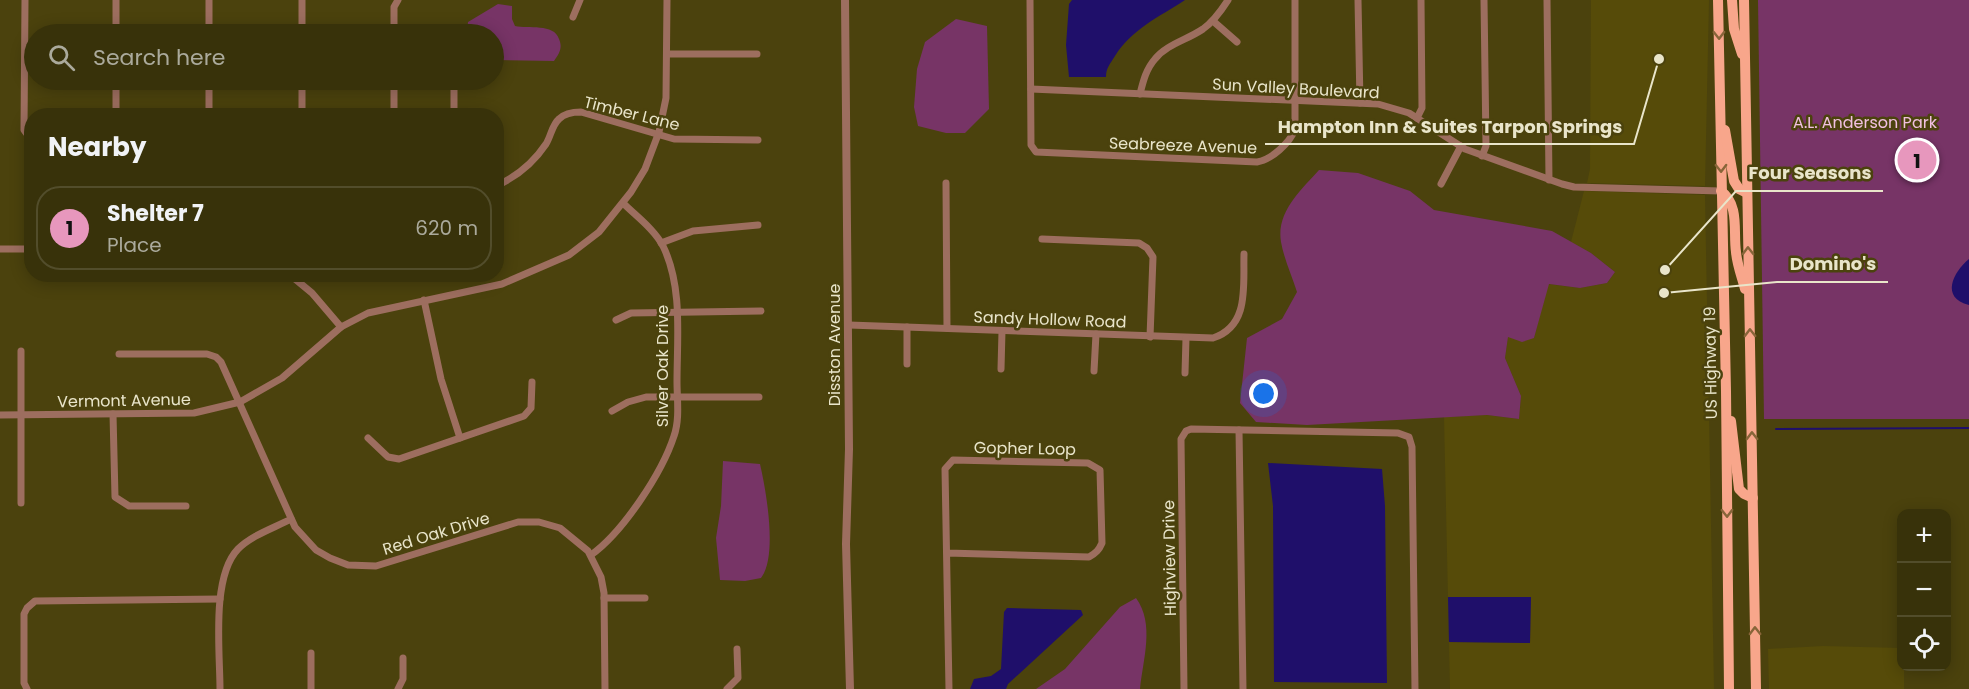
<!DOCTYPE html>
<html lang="en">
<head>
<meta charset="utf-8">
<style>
	:root { --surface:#38320a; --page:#3f3a13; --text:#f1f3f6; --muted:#abaa9c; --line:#524d2b; --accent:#e797bd }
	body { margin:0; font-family:Poppins,sans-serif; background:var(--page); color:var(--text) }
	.controls { position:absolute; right:18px; bottom:18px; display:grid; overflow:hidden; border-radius:12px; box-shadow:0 3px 15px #0003 }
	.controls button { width:54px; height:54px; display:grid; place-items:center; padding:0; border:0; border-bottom:2px solid var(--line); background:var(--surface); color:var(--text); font:30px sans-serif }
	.you { position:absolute; left:1264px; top:394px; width:21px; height:21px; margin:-15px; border:4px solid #fff; border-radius:50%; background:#1a73e8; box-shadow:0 0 0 9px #1a73e833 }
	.badge { display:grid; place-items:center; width:39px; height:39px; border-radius:50%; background:var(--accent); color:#111; font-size:20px; font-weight:700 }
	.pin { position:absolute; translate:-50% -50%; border:3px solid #fff; box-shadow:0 2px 6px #0006 }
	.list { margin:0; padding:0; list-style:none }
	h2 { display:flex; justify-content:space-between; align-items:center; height:78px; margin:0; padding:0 24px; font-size:26px }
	h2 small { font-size:20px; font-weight:400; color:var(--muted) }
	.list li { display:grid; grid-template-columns:39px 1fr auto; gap:18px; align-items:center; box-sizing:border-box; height:84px; margin:0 12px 12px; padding:0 12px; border:2px solid var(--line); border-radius:24px }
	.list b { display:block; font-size:22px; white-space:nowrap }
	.list p { margin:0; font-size:20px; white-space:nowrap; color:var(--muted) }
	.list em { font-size:20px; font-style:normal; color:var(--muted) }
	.icon { flex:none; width:33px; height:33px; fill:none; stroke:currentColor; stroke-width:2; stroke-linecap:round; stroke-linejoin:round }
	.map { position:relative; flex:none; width:1969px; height:689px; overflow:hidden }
	.search { position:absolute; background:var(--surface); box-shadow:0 3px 15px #0003; left:24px; top:24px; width:480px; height:66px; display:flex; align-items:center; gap:15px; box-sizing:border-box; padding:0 21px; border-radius:33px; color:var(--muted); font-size:22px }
	.panel { position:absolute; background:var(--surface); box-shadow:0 3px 15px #0003; left:24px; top:108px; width:480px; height:174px; border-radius:24px }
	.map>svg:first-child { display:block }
</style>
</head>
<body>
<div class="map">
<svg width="1969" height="689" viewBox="0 0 1969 689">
	<rect width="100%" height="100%" fill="#4b420d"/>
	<!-- built -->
	<g fill="#564b09">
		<polygon points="1591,0 1709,0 1705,186 1587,183 1590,169"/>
		<polygon points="1584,191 1705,195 1714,689 1450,689 1449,642 1530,643 1531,598 1448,597 1444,417 1487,415 1519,419 1521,396 1505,358 1508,336 1534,338 1548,284 1580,288 1607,283 1615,272 1591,253 1571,242"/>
		<polygon points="1823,646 1901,648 1902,666 1904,667 1904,689 1769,689 1768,649"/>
	</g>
	<!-- green -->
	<g fill="#773466">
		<polygon points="1758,0 1969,0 1969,419 1764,419"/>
		<path d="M498,4l14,2v13l3,7c13,3 39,-3 44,13 4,9 0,15 -5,22l-60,-1v-26h-27l1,-12z"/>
		<polygon points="956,19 987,26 989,109 965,133 946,133 918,126 914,107 917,69 925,42"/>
		<path d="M1319,170l39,3 52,18 24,19 118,21 39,22 24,19 -8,11 -27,5 -31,-4 -15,54 -12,4 -14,-5 -3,21 16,38 -2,23 -32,-4 -180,10 -51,-3 -16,-19 7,-65 35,-19 15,-27c-5,-16 -13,-33 -16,-50 -5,-30 20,-52 38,-72z"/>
		<path d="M723,461l37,3c6,26 18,92 1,114l-16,3 -25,-1 -4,-42 5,-32z"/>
		<path d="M1136,598c19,26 7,61 4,91h-104l29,-20 55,-62z"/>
	</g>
	<!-- water -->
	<g fill="#1f0f6a">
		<path d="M1072,0h113c-26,17 -53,29 -70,56 -5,8 -9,12 -9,21h-37l-3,-32 3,-41z"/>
		<path d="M1969,259v46c-29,-7 -16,-33 0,-46z"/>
		<polygon points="1268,463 1382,469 1385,506 1387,683 1274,682 1273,506"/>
		<polygon points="1448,597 1531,597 1530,643 1449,642"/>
		<polygon points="1007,608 1081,610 1083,615 1008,684 1006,689 970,689 974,679 991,676 1001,669 1004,612"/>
	</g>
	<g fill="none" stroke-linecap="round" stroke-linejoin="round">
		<!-- stream -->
		<polyline stroke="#1f0f6a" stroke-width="2" points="1776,429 1969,428"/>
		<!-- minor -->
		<g stroke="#9d6e5f" stroke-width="7">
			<polyline points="25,0 24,130 32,141"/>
			<polyline points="209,0 209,34"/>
			<path d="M1030,0l1,145 5,7 221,10c14,-2 33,-19 38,-33v-129"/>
			<polyline points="1358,0 1360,103"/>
			<polyline points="1547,0 1549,180"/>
			<polyline points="573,17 580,0"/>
			<polyline points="1213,21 1237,42"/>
			<polyline points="116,34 116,0"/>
			<polyline points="302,34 302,0"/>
			<polyline points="394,34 394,7 398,0"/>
			<polyline points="667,54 757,54"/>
			<polyline points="209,80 209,116"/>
			<polyline points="394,80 394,116"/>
			<polyline points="1031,89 1378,104 1409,113 1465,149 1562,184 1574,187 1721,191"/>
			<path d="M1140,94c3,-12 6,-25 15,-35 12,-15 32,-19 48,-30 11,-8 18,-18 25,-29"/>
			<polyline points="116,116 116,80"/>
			<polyline points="302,116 302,80"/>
			<polyline points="454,116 454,80"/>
			<polyline points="1417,118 1422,108 1421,0"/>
			<polyline points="1482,156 1486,146 1484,0"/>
			<polyline points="946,183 947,328"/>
			<polyline points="1441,184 1461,146"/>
			<path d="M496,186c20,-9 38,-24 50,-42 5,-8 6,-19 13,-25 6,-6 14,-7 22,-7l93,27 84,1"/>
			<polyline points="1042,239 1139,243 1147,248 1153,257 1150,337"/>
			<polyline points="661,243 693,231 758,225"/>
			<polyline points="0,249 32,249"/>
			<polyline points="289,274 312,293 341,327"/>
			<polyline points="424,300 441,379 460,438"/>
			<polyline points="616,320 631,313 761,311"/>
			<path d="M849,325l364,13c37,-12 30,-53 31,-84"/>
			<polyline points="21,351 21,503"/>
			<polyline points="119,354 207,354 216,357 221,362 295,527 316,550 330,558 348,565 376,566 518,522 539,522 560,528 588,551 601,577 604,593 605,689"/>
			<polyline points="907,364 907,327"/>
			<polyline points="1001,369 1002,331"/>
			<polyline points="1094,371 1096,334"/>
			<polyline points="1185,373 1186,338"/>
			<polyline points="612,411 628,402 646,397 759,397"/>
			<polyline points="113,414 115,497 129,506 186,506"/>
			<polyline points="0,415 194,413 240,402 282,378 341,327 368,313 502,284 569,255 599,232 631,192 645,169 659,132 666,98 667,0"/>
			<polyline points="1239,430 1243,689"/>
			<polyline points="368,438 388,457 399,459 524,416 531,408 532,382"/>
			<path d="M947,553l142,4c7,-4 10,-7 13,-14l-2,-73 -12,-7 -135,-3 -8,9 4,220"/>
			<path d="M591,555c32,-23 71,-82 83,-119 6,-17 3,-37 3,-54 0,-44 6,-95 -14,-136 -9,-17 -27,-30 -40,-43"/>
			<polyline points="604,598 645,598"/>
			<polyline points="27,689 24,683 24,614 27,608 35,601 220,599"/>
			<path d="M220,689c0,-37 -9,-112 18,-140 14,-14 36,-21 53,-30"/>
			<polyline points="311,689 311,653"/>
			<polyline points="398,689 403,679 403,658"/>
			<polyline points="727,689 738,678 737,649"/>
			<polyline points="1184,689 1181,439 1186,431 1191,429 1398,433 1409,437 1412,447 1415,689"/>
		</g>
		<!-- tertiary -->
		<polyline stroke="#9d6e5f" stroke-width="8" points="845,0 849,449 846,544 850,689"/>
		<!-- trunk -->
		<g stroke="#f8a68b" stroke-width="10">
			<polyline points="1718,0 1726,391 1729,689"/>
			<polyline points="1732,0 1734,29 1742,54"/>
			<polyline points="1744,0 1756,689"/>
			<polyline points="1725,130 1734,181 1739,189 1747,193"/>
			<path d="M1721,191c19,14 12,41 15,61 1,13 6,25 9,37"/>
			<polyline points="1731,421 1739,489 1744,494 1753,498"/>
		</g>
	</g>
	<!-- one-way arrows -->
	<defs><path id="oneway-chevron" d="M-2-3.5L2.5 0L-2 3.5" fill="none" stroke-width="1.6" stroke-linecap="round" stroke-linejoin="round" transform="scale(1.5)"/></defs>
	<g stroke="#886539">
		<use href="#oneway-chevron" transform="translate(1719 35) rotate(89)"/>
		<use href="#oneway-chevron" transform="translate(1721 168) rotate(89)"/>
		<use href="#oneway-chevron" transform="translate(1748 251) rotate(-91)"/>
		<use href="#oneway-chevron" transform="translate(1750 333) rotate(-91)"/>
		<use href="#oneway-chevron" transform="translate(1752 436) rotate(-91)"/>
		<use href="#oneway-chevron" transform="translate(1727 513) rotate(89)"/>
		<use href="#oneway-chevron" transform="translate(1755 631) rotate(-91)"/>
	</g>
	<g text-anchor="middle" stroke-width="5" stroke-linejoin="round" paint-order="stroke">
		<!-- street labels -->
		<g font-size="16" fill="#e9e5ca" stroke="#4b420d">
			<text transform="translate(1296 88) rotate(3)" y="6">Sun Valley Boulevard</text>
			<text transform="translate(632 113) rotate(14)" y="6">Timber Lane</text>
			<text transform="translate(1183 145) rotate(2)" y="6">Seabreeze Avenue</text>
			<text transform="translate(1050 319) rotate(2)" y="6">Sandy Hollow Road</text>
			<text transform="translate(834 345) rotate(-90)" y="6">Disston Avenue</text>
			<text transform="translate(1710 363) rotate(-91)" y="6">US Highway 19</text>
			<text transform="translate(662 366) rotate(-90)" y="6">Silver Oak Drive</text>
			<text transform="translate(124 400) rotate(-1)" y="6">Vermont Avenue</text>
			<text transform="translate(1025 448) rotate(1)" y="6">Gopher Loop</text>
			<text transform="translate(436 533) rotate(-17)" y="6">Red Oak Drive</text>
			<text transform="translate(1169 558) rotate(-91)" y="6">Highview Drive</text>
		</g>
		<!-- park labels -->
		<g font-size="16" fill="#f1c0e1" stroke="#4b420d">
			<text x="1865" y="128">A.L. Anderson Park</text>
		</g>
	</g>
	<!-- callouts -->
	<path fill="none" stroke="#e9e5ca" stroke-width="2" d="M1659 59L1634 144H1265M1665 270L1736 191H1883M1664 293L1777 282H1888"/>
	<g fill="#e9e5ca" stroke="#4b420d" stroke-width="2">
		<circle cx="1659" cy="59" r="6"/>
		<circle cx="1665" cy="270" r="6"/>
		<circle cx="1664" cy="293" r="6"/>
	</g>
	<g font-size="18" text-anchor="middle" font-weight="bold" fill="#e9e5ca" stroke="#4b420d" stroke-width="5" stroke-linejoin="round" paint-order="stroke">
		<text x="1450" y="133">Hampton Inn &amp; Suites Tarpon Springs</text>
		<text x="1810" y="179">Four Seasons</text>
		<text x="1833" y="270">Domino's</text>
	</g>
</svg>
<div class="controls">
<button>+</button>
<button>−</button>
<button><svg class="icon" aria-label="locate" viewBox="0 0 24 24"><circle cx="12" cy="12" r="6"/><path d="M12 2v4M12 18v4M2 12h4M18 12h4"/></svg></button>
</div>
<div class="you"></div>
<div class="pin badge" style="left:1917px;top:160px">1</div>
<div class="search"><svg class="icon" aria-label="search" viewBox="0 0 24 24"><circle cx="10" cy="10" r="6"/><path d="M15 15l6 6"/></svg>Search here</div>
<section class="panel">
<h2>Nearby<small></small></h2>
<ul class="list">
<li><span class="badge">1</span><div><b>Shelter 7</b><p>Place</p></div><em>620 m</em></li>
</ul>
</section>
</div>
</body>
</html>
